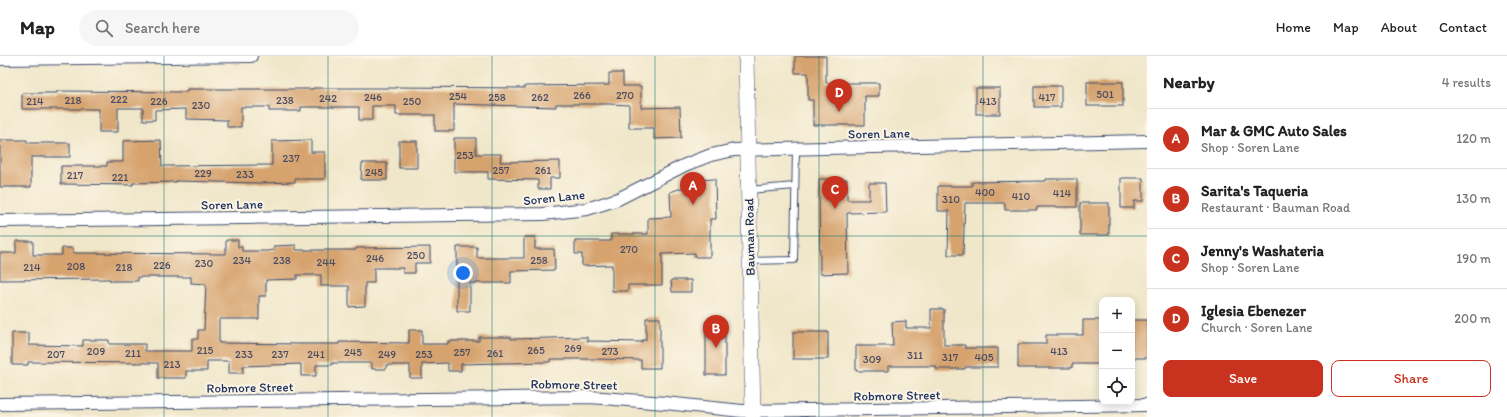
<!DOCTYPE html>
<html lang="en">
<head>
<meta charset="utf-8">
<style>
	:root { --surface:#fff; --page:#f6f6f6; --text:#222; --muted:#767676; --line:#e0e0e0; --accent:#c8321e }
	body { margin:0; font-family:Itim,sans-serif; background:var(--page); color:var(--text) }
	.controls { position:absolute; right:12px; bottom:12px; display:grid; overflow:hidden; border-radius:8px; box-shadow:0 2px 10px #0003 }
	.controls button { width:36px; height:36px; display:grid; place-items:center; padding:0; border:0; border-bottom:1px solid var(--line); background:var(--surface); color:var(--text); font:20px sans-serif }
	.you { position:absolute; left:463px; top:217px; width:14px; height:14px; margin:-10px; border:3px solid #fff; border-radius:50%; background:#1a73e8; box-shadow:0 0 0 6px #1a73e833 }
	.badge { display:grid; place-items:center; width:26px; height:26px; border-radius:50%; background:var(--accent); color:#fff; font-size:13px; font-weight:700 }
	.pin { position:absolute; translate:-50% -33px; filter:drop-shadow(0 1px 2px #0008) }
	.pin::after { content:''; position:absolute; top:21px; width:14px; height:12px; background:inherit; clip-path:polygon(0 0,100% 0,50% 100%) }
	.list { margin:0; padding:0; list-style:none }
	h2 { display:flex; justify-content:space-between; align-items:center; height:52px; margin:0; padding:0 16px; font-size:17px }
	h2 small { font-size:13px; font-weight:400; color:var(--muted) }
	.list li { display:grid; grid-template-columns:26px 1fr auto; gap:12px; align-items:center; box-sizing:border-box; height:60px; padding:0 16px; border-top:1px solid var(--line) }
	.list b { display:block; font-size:15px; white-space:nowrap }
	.list p { margin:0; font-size:13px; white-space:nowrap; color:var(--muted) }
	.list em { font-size:13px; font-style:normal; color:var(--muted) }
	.actions { display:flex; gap:8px; padding:12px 16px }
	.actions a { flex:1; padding:9px 0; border:1px solid var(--accent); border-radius:8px; text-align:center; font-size:14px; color:var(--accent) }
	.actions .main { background:var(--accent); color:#fff }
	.icon { flex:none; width:22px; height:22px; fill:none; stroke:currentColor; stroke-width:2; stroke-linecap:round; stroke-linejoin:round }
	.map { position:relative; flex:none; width:1147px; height:361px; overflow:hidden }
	header { display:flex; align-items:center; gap:24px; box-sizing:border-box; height:56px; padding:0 20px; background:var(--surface); border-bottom:1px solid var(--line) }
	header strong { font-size:19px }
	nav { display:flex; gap:22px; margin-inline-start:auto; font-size:14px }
	.search { width:280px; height:36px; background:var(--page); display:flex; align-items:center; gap:10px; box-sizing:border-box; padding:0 14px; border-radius:22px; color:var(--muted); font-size:15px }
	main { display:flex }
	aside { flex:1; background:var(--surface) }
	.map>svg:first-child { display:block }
</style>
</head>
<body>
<header>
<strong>Map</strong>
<div class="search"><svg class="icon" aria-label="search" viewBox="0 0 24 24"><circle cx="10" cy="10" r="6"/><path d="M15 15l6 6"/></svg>Search here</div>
<nav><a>Home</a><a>Map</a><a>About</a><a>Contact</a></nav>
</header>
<main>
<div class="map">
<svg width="1147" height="361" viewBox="0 0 1147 361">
	<rect width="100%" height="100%" fill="#fcf5e5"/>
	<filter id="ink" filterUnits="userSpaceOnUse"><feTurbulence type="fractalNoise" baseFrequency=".025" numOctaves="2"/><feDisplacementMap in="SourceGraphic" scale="8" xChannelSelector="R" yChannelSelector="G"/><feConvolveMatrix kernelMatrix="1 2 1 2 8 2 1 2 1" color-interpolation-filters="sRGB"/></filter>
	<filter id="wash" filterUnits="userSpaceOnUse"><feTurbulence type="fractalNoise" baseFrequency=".012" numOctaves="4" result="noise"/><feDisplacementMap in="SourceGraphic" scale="16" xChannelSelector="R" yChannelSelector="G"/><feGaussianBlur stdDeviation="0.9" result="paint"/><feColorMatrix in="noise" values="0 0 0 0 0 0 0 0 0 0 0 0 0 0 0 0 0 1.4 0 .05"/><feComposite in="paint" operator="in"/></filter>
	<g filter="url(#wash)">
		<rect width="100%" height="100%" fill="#f0e7ca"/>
		<g id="blocks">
			<!-- building -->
			<g fill="#d6a26d">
				<polygon points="795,0 826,0 826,27 879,27 879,40 865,40 865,69 813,69 813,44 808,44 808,17 795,17"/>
				<polygon points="609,17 623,17 623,30 641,30 641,52 680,51 681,82 654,83 654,72 629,72 629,49 609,48 556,48 556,51 454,48 454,75 435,75 435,59 396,59 396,50 372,50 372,64 359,64 359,51 301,51 301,55 269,55 269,51 241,51 241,71 227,71 227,64 186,63 186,53 155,54 155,64 143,64 143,52 118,52 118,76 99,76 99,53 22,53 22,37 57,37 57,35 187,36 187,33 313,33 313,32 396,32 396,31 525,32 525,30 609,29"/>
				<rect x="1087" y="26" width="36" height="24"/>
				<rect x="1034" y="30" width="27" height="21"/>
				<rect x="976" y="32" width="24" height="26"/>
				<polygon points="454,82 476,82 476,98 501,98 500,106 560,105 560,122 550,122 550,133 538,133 538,124 488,123 488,116 454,116"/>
				<polygon points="0,84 27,84 27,87 70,87 70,101 31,101 31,131 0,131"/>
				<polygon points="161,84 162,110 272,109 272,85 311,84 311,96 325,96 325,123 295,123 295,126 259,127 176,125 176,126 133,127 133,129 61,128 61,110 107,110 107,106 123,106 123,85"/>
				<rect x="399" y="85" width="18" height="27"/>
				<polygon points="362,107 387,107 387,124 361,124"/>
				<polygon points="1121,122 1143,122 1143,145 1134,145 1134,152 1121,152"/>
				<polygon points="715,123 716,163 710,163 710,201 695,201 695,197 662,198 662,229 628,229 628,235 612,235 612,209 582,210 582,198 575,198 575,185 611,185 611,178 648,178 648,162 671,161 670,136 685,131 697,132 697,124"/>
				<polygon points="819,123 847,123 847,144 869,144 869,127 885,127 886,156 847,157 848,217 820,218"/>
				<polygon points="1046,123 1077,123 1077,151 1037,151 1037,154 1005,154 1005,147 965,147 963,199 948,199 949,155 938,155 938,130 972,130 972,126 1046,125"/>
				<rect x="1080" y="147" width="29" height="32"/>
				<polygon points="524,181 535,181 535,193 554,193 555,214 511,215 511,227 470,227 470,255 457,255 457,191 477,191 477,202 524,202"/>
				<polygon points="226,184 238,184 238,191 242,191 242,195 267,195 274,194 274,190 296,189 296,194 356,194 356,192 430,191 430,207 415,207 415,217 403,217 403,212 374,212 374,227 365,227 365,250 349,251 349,230 321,230 321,219 297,219 297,223 266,224 266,240 259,240 259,263 219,263 219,287 301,288 339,288 339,286 409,287 409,274 422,274 422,288 448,288 448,285 479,285 479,281 511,281 511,283 587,281 587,285 642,286 642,284 646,284 646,262 660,262 660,312 641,312 641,304 594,303 550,303 550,306 461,308 461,315 448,315 448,307 422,308 422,322 410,322 410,309 386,309 386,313 372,313 372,307 332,307 332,309 316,309 316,320 301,320 301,308 243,310 243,317 229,317 229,305 207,305 207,315 186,315 186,322 158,322 158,307 28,306 28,309 12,309 12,277 29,277 29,289 83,290 83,284 109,284 109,288 145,288 145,295 192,295 192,283 198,283 198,274 204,274 206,228 191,227 191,221 138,221 138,225 110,225 110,223 0,224 0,197 16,197 16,185 33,185 33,199 62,199 62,192 73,192 73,197 226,198"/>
				<polygon points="671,224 691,224 691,236 672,236"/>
				<polygon points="931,253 944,253 944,289 965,289 965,292 998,292 998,311 965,311 965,313 936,313 936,310 888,310 888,315 856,315 856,290 893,290 892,266 906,265 906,272 931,272"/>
				<polygon points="1083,264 1102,264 1102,308 1072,308 1072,312 1018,312 1018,288 1046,288 1046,279 1083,279"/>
				<rect x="1132" y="264" width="15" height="38"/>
				<rect x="706" y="266" width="19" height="53"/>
				<rect x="793" y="276" width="35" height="27"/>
			</g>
		</g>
	</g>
	<g filter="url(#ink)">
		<use href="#blocks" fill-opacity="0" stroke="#3b4b6e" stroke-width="1"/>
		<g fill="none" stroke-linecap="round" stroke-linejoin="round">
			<!-- service casing -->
			<g stroke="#3b4b6e" stroke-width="8">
				<g id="service">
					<polyline points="749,134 795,130"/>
					<polyline points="750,205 794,204 796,93"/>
				</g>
			</g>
			<!-- minor casing -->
			<g stroke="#3b4b6e" stroke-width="14">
				<g id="minor">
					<polyline points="0,3 251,0"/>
					<polyline points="0,165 543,158 587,153 618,143 685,109 711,99 734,94 1147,85"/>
					<polyline points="0,348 590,341 665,347 742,355 1147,349"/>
				</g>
			</g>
			<!-- tertiary casing -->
			<g stroke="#3b4b6e" stroke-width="16">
				<polyline id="tertiary" points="746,0 753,361"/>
			</g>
			<!-- service -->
			<use href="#service" stroke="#fff" stroke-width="6"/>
			<!-- minor -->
			<use href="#minor" stroke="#fff" stroke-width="12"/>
			<!-- tertiary -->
			<use href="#tertiary" stroke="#fff" stroke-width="15"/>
		</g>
	</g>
	<!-- grid -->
	<path fill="none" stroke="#0f766e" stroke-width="1" stroke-opacity="0.55" d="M164,0v361M328,0v361M492,0v361M655,0v361M819,0v361M983,0v361M0,180h1147"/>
	<g text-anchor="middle" stroke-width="4" stroke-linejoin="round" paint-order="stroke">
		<!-- number labels -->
		<g font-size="11" fill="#4a4c62">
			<text x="1105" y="42">501</text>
			<text x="582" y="43">266</text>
			<text x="625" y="43">270</text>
			<text x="458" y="44">254</text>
			<text x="373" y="45">246</text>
			<text x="497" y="45">258</text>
			<text x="540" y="45">262</text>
			<text x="1047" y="45">417</text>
			<text x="328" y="46">242</text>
			<text x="119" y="47">222</text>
			<text x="73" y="48">218</text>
			<text x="285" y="48">238</text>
			<text x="35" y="49">214</text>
			<text x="159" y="49">226</text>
			<text x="412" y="49">250</text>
			<text x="988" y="49">413</text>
			<text x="201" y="53">230</text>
			<text x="465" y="103">253</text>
			<text x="291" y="106">237</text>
			<text x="501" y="118">257</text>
			<text x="543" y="118">261</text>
			<text x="374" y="120">245</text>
			<text x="203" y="121">229</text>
			<text x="245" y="122">233</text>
			<text x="75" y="123">217</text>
			<text x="120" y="125">221</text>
			<text x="985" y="140">400</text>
			<text x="1062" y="141">414</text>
			<text x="1021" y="144">410</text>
			<text x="951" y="147">310</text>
			<text x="629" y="197">270</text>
			<text x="416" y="203">250</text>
			<text x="375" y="206">246</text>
			<text x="242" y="208">234</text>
			<text x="282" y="208">238</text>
			<text x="539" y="208">258</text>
			<text x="326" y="210">244</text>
			<text x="204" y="211">230</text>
			<text x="162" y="213">226</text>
			<text x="76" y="214">208</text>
			<text x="32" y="215">214</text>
			<text x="124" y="215">218</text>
			<text x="573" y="296">269</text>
			<text x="205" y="298">215</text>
			<text x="536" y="298">265</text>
			<text x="96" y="299">209</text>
			<text x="610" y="299">273</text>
			<text x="1059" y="299">413</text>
			<text x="353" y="300">245</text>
			<text x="462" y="300">257</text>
			<text x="133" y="301">211</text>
			<text x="495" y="301">261</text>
			<text x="56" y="302">207</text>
			<text x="244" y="302">233</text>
			<text x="280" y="302">237</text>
			<text x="316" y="302">241</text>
			<text x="387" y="302">249</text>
			<text x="424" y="302">253</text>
			<text x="915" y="303">311</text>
			<text x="950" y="305">317</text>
			<text x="984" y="305">405</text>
			<text x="872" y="307">309</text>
			<text x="172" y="312">213</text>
		</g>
		<!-- street labels -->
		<g font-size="13" fill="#1b2f5e" stroke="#fcf5e5">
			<text transform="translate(879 77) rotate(-1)" y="5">Soren Lane</text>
			<text transform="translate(554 141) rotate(-6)" y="5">Soren Lane</text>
			<text transform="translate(232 148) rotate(-1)" y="5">Soren Lane</text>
			<text transform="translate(749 181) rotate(-91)" y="5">Bauman Road</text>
			<text transform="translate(574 328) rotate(1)" y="5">Robmore Street</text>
			<text transform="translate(250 331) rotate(-1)" y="5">Robmore Street</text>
			<text transform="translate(897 339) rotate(-1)" y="5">Robmore Street</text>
		</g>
	</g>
</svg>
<div class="controls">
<button>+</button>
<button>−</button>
<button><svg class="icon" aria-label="locate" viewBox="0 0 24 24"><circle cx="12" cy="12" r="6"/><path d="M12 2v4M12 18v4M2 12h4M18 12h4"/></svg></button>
</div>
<div class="you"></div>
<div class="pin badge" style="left:693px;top:149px">A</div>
<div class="pin badge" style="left:716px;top:292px">B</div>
<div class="pin badge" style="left:835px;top:153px">C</div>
<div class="pin badge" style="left:839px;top:56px">D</div>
</div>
<aside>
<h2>Nearby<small>4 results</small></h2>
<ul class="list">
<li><span class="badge">A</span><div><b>Mar &amp; GMC Auto Sales</b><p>Shop · Soren Lane</p></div><em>120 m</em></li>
<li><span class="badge">B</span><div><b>Sarita's Taqueria</b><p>Restaurant · Bauman Road</p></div><em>130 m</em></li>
<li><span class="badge">C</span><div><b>Jenny's Washateria</b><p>Shop · Soren Lane</p></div><em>190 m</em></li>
<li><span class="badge">D</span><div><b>Iglesia Ebenezer</b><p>Church · Soren Lane</p></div><em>200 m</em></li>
</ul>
<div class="actions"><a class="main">Save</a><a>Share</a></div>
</aside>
</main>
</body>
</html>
